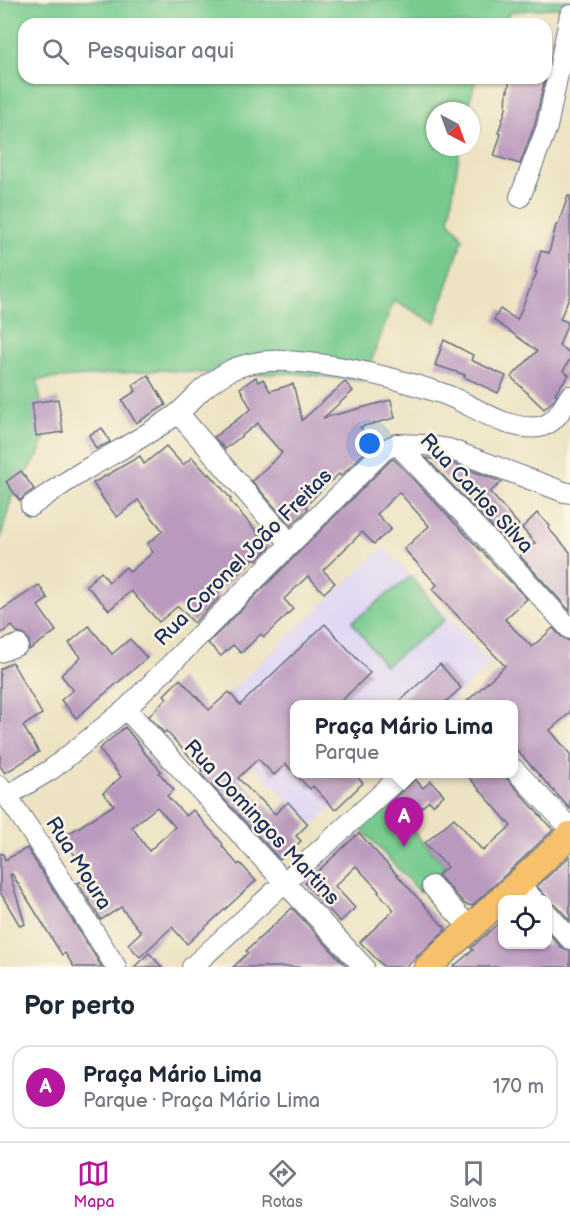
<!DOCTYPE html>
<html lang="pt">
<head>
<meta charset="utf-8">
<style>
	:root { --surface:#fff; --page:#f6f6f7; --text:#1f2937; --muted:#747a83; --line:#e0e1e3; --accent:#b5179e }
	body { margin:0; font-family:"Balsamiq Sans",sans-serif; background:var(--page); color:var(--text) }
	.controls { position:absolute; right:18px; bottom:18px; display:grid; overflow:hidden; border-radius:12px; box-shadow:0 2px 4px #0004 }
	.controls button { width:54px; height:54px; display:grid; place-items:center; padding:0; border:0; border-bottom:2px solid var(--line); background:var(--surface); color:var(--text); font:30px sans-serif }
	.compass { position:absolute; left:426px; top:102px; width:54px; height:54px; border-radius:50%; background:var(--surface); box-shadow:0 2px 4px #0004; rotate:139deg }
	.you { position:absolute; left:370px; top:444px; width:21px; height:21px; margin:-15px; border:4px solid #fff; border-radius:50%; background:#1a73e8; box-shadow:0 0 0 9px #1a73e833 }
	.badge { display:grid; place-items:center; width:39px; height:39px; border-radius:50%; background:var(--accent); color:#fff; font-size:20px; font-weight:700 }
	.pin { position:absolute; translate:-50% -50px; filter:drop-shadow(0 2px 3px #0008) }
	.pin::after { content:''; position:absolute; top:32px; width:21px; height:18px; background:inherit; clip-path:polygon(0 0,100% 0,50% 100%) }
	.popup { position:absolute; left:290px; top:700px; width:228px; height:78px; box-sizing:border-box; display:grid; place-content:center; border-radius:12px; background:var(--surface); filter:drop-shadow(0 2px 4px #0005); font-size:20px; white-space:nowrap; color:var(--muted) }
	.popup b { font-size:22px; color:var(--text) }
	.popup::after { content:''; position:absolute; left:50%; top:100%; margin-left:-12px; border:12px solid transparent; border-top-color:var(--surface) }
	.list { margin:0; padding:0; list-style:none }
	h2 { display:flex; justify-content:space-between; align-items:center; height:78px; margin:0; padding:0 24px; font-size:26px }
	h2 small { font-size:20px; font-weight:400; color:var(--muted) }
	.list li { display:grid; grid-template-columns:39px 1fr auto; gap:18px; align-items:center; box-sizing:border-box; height:84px; margin:0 12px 12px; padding:0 12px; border:2px solid var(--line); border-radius:18px }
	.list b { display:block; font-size:22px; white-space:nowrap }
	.list p { margin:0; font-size:20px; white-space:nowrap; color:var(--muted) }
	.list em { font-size:20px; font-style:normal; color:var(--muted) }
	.icon { flex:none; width:33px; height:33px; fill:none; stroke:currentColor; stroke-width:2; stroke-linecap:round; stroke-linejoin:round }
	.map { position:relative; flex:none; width:570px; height:967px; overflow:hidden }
	.search { position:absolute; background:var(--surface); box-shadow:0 2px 4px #0004; left:18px; right:18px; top:18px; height:66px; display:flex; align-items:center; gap:15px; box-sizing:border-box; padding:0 21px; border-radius:18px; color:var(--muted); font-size:22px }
	.sheet { height:174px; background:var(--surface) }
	nav { display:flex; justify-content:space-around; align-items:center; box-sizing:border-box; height:84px; border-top:2px solid var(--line); background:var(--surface); font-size:16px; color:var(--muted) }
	nav a { display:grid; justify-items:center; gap:3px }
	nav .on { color:var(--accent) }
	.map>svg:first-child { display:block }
</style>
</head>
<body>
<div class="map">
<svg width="570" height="967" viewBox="0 0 570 967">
	<rect width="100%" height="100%" fill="#fcf5e5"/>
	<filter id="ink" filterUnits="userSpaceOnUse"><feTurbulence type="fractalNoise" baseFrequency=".0167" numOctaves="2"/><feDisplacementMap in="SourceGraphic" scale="12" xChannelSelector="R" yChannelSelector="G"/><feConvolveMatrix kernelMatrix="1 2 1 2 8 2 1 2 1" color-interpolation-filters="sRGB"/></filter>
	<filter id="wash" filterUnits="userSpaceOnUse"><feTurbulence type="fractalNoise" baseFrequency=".008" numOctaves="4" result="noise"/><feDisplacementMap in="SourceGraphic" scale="24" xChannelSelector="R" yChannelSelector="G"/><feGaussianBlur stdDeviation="1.35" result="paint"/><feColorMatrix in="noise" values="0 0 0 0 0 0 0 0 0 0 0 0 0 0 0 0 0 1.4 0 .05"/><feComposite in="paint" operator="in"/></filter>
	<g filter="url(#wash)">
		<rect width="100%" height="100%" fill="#ede3c2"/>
		<!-- built -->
		<polygon fill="#ded5f5" points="384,547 491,664 448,704 294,704 294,774 368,774 313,824 239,751 229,692"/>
		<!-- green -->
		<g fill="#76ca8d" stroke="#487c76" stroke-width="1.5">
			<polygon points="0,0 570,0 570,6 511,12 500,24 24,24 24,78 476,78 467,111 435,111 435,147 460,147 449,220 463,238 435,323 394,300 364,381 293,373 233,375 160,370 37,380 44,417 45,438 39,454 12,496 0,540"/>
			<polygon points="411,576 445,620 385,666 352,622"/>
			<polygon points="388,802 446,867 419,892 360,827"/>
		</g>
		<g id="blocks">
			<!-- building -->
			<g fill="#b999be" fill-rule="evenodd">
				<polygon points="510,78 545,78 535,124 520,164 494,156 501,134 498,133 506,109 507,90 508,91"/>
				<polygon points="568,196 570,196 570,295 560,319 568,322 559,346 570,353 570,359 563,371 569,375 555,393 557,395 555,399 544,409 511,377 537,351 494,320 500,309 517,320 537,272 535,272 541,251 549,253 556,225 558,225"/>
				<polygon points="444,340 473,355 471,360 506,376 498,393 464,377 465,375 435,365"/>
				<polygon points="148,375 166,405 136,423 122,400 136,391 133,385"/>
				<polygon points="256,377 258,382 263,379 270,391 293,384 302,420 345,382 353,391 323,418 391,400 395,418 360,427 374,443 341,476 339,474 321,490 306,506 308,509 291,526 252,481 282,453 260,428 258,423 225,449 214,437 251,409 240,388"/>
				<polygon points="58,399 63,432 36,436 32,403"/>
				<polygon points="102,428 110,442 96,449 89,435"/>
				<polygon points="166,446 183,465 192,457 208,475 210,474 231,499 230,501 270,547 257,560 254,558 220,590 216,595 219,598 194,623 178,606 159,622 131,591 109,610 86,585 101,572 109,582 126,567 130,572 153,552 147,544 163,531 138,500 117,517 105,502 93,483 140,456 144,464"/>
				<polygon points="426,458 446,461 502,482 490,492 519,525 504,539"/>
				<polygon points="394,459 527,599 505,619 517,632 532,647 553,628 562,637 570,641 570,713 550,730 570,754 570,809 513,746 513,705 463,705 505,666 432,589 437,585 404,549 429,526 399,492 377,514 391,529 374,544 362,532 349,545 323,570 335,583 324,593 308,576 284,599 293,609 264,637 261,634 241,653 233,645 221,656 208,643 391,460"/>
				<polygon points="21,471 34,489 24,496 20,501 6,482"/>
				<polygon points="537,513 550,526 548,528 570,552 570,611 520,556 535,543 522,528"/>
				<polygon points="39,585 48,599 38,606 56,631 29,650 29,640 25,635 18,633 12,626 0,634 0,611"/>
				<polygon points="325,624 370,673 337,705 294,705 294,773 286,764 274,775 258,759 238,778 258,799 259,798 275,814 288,802 308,824 296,836 301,841 280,860 200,773 203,771 166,731 164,733 149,716 167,698 164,695 180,679 209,710 229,692 240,705"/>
				<polygon points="89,626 112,654 130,639 147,658 76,718 61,700 73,690 61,675 81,657 69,643"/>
				<polygon points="12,662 42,714 23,726 39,752 5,773 0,766 0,669"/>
				<polygon points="440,664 461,688 442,705 396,705"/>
				<path d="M125,727l17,21 -1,1 20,22 -2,2 15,17 -7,6 19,20 7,-6 30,34 -1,2 16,19 2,-2 16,18 -69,63 -15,-17 -32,30 -12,-13 13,-12 -20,-25 -20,13 -23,-37 14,-8 -13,-22 -4,3 -12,-19 51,-32 -11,-12 18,-16 -22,-28zM157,807l18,20 -26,24 -17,-24z"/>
				<polygon points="295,774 354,774 363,783 335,810 313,786 310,789"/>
				<polygon points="466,774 503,774 553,830 472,906 465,904 438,875 447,867 425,843 454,818 483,851 511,826"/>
				<polygon points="415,779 423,788 431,781 444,795 433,805 429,801 406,821 389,803"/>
				<polygon points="359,833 446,929 406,967 384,967 360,942 394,910 378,892 379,891 356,866 335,886 355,908 340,922 305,883"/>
				<polygon points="27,848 102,967 74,967 65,953 62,955 12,874 10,875 25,924 20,926 0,892 0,854 3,854 5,860"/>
				<polygon points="570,856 570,921 557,906 552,903 548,902 548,899 537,886"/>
				<polygon points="292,908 347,967 233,967 248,953 246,951"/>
				<polygon points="502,920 502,945 548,945 548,932 561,947 566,950 570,951 570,967 453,967 473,950 471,948"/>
				<polygon points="149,953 162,967 134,967"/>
			</g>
		</g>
	</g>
	<g filter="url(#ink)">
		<use href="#blocks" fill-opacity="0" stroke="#646e81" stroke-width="1.5"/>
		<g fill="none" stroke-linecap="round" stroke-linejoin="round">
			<!-- minor casing -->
			<g stroke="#646e81" stroke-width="22">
				<g id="minor">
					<polyline points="520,197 547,127 570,15"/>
					<polyline points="178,413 290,543"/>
					<polyline points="397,444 511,564 570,629"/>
					<path d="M31,506c21,-15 42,-29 64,-42 28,-16 56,-31 82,-50 9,-7 17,-17 26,-25 9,-7 20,-15 30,-20 17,-7 36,-9 53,-8 53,3 106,16 155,32 33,11 62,38 98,34 15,-2 24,-19 31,-31"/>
					<polyline points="0,652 18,645"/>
					<polyline points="126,709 284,882 364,967"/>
					<polyline points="514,769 570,828"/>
					<polyline points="0,786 32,833 116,967"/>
					<polyline points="7,796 52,769 126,709 384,450 397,444 424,445 449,449 564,492 570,493"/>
					<polyline points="518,883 534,900"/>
					<polyline points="432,886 470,928"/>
					<polyline points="548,914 570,939"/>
					<polyline points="192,967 403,774"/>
				</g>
			</g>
			<!-- major casing -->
			<g stroke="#646e81" stroke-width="28">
				<polyline id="major" points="428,967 570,835"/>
			</g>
			<!-- minor -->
			<use href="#minor" stroke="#fff" stroke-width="20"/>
			<!-- major -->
			<use href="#major" stroke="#f6c16b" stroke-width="26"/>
		</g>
	</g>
	<g text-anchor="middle" stroke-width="5" stroke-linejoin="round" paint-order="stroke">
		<!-- street labels -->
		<g font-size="21" fill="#1b2f5e" stroke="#fcf5e5">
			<text transform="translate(477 493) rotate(47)" y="7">Rua Carlos Silva</text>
			<text transform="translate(243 557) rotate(-45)" y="7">Rua Coronel João Freitas</text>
			<text transform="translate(262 822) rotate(47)" y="7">Rua Domingos Martins</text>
			<text transform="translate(79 863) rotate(58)" y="7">Rua Moura</text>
		</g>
	</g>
</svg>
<div class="controls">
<button><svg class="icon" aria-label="locate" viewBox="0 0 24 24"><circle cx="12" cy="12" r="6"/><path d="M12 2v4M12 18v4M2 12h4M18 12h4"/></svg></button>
</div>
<svg class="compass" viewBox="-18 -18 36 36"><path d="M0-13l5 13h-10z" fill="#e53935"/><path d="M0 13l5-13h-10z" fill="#747a83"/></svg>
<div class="you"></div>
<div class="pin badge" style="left:404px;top:847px">A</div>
<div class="popup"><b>Praça Mário Lima</b>Parque</div>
<div class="search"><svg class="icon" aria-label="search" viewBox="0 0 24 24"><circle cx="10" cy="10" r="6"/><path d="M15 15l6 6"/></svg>Pesquisar aqui</div>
</div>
<section class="sheet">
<h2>Por perto<small></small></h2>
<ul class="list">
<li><span class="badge">A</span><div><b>Praça Mário Lima</b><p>Parque · Praça Mário Lima</p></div><em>170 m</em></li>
</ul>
</section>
<nav>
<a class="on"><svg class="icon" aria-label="map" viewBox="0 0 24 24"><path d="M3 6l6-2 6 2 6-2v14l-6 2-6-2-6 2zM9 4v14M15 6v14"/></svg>Mapa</a>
<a><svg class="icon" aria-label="directions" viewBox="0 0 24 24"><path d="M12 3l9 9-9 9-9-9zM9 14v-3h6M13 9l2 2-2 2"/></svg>Rotas</a>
<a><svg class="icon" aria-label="saved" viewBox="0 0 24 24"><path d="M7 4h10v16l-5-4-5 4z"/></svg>Salvos</a>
</nav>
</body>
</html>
